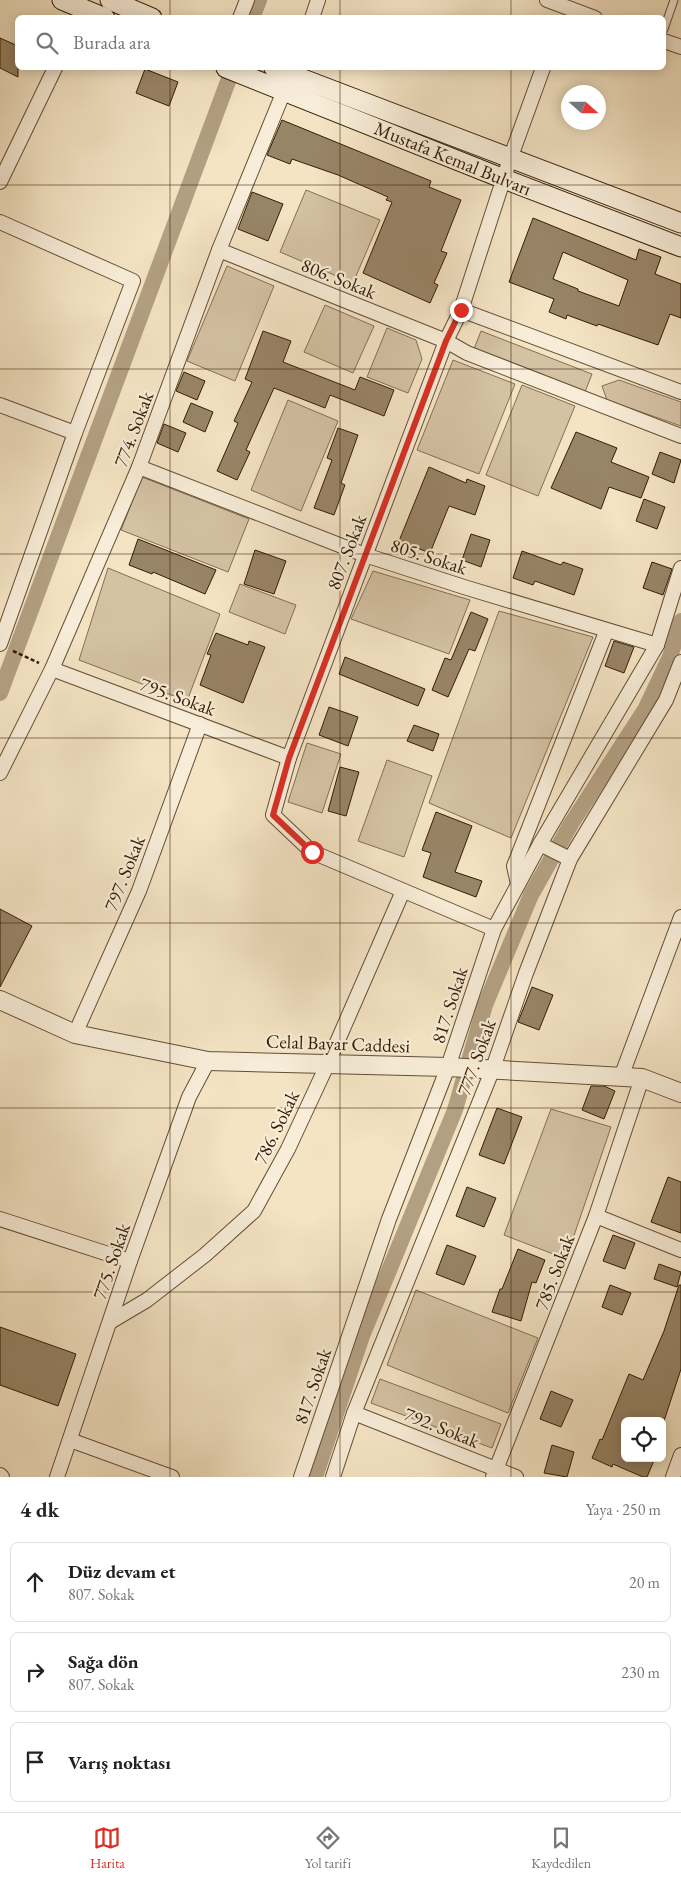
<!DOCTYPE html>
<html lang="tr">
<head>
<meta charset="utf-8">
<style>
	:root { --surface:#fff; --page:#f2f2f2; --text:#222; --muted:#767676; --line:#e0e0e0; --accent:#d93025 }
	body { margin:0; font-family:"EB Garamond",serif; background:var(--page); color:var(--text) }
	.controls { position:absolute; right:15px; bottom:15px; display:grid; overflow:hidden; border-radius:8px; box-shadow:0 2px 12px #0003 }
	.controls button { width:45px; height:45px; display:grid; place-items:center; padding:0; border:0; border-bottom:1px solid var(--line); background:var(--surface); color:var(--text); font:25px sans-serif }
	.compass { position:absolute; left:561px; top:85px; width:45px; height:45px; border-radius:50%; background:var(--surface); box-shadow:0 2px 12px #0003; rotate:111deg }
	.stop { position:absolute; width:15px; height:15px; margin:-11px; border:4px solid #d93025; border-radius:50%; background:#fff }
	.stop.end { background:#d93025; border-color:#fff; box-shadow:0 1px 5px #0008 }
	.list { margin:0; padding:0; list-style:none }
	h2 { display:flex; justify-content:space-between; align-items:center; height:65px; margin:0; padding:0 20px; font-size:21px }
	h2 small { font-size:16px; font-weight:400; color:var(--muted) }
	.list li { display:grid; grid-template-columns:32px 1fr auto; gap:15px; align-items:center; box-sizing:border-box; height:80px; margin:0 10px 10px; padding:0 10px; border:1px solid var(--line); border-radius:8px }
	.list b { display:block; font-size:19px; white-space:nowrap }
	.list p { margin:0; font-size:16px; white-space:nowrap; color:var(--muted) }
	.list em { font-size:16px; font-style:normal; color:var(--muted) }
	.icon { flex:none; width:28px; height:28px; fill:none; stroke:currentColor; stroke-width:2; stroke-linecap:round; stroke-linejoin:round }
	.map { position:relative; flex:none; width:681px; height:1477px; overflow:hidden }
	.search { position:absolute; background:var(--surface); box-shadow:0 2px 12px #0003; left:15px; right:15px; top:15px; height:55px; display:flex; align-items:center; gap:12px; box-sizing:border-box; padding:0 18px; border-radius:8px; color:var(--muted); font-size:19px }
	.sheet { height:335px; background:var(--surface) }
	nav { display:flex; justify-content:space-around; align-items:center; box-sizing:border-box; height:70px; border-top:1px solid var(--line); background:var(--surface); font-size:14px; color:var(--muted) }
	nav a { display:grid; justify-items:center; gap:2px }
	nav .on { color:var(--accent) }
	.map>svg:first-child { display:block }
</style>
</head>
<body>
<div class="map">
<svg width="681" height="1477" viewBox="0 0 681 1477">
	<rect width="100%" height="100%" fill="#f4e4c4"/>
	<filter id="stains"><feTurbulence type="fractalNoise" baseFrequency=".004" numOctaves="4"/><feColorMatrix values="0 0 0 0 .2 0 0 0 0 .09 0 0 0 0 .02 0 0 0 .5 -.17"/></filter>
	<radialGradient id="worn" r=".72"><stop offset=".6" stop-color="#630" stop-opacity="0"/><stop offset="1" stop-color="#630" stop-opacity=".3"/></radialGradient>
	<!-- green -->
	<g fill="#d4c2a3" stroke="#846f53">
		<polygon points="306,190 380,220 353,283 280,252"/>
		<polygon points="227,266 274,286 235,381 187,361"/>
		<polygon points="325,305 374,326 353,373 304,352"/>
		<polygon points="387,328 416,340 422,359 408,393 367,377"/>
		<polygon points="481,331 592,374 585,392 474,349"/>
		<polygon points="453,360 515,384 479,474 417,450"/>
		<polygon points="619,380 681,402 681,426 607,400 602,386"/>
		<polygon points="522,385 575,406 538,496 486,475"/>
		<polygon points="288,400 338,421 301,511 251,490"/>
		<polygon points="142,477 249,519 228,572 121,530"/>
		<polygon points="108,568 220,614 187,701 79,660"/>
		<polygon points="373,571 470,600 449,654 351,619"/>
		<polygon points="240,584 296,605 285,634 229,612"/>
		<polygon points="499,611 593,637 511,838 429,803"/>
		<polygon points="307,743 341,754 322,813 288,802"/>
		<polygon points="387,760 432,776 404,857 358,841"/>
		<polygon points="551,1109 611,1127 566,1259 504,1235"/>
		<polygon points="416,1290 538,1338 508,1413 387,1365"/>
		<polygon points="380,1379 501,1424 492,1448 371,1403"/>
	</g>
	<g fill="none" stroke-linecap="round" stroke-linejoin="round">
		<!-- canal -->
		<g stroke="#b3a082" stroke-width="16">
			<polyline points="252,18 259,0"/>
			<polyline points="0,693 233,68"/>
			<polyline points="315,1477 362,1336 455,1110 485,1005 531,895 571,824 646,708 670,657 681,621"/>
		</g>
	</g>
	<!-- building -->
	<g fill="#988467" stroke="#351c03" fill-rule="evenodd">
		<polygon points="0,38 18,46 18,77 0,68"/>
		<polygon points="145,69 178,82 169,106 136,93"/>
		<polygon points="282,120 431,181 429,187 461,200 441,251 447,253 434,283 438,285 430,303 363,273 392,202 386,200 388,197 338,175 292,159 290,164 267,155"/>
		<polygon points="252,192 283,204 268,241 238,229"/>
		<path d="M533,218l103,42 3,-11 22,8 -6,17 26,10v34l-11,-4 -12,31 -60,-21 -1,2 -30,-11 -1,4 -17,-7 5,-13 -45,-17zM563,252l65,28 -9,26 -41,-15v-2l-25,-10z"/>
		<polygon points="263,331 291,341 283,362 355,390 360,377 394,390 384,416 330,395 325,408 274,388 246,450 250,452 237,480 217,471 238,423 234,421 252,382 245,379"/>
		<polygon points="184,372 205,381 197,400 176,391"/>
		<polygon points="191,403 213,412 205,432 183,422"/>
		<polygon points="164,424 186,433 178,452 157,443"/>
		<polygon points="338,428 358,435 341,483 345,485 334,515 314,508 332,460 327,458"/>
		<polygon points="576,432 617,448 611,462 649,477 641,498 609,487 601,509 551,488"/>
		<polygon points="660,452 681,460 674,483 652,474"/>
		<polygon points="429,467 466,483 467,479 485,486 475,515 449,506 430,553 399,541"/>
		<polygon points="644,499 665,507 657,529 636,521"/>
		<polygon points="471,534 490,540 481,567 462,560"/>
		<polygon points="138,539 216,570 205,594 153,572 152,574 129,565"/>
		<polygon points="255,550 286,561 274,594 244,584"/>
		<polygon points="522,551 561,565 563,562 583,569 574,595 535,581 533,585 513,578"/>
		<polygon points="652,562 672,569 663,595 643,588"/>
		<polygon points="471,612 488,619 475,651 469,649 448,697 432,690 445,658 451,660"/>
		<polygon points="216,633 248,645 249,641 265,647 243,703 200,685 211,655 207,654"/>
		<polygon points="614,641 634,647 624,673 605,666"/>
		<polygon points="345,657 425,689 418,706 339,674"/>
		<polygon points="329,707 358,717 348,746 319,735"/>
		<polygon points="414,725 439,734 433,751 407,741"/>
		<polygon points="340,767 359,772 346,816 328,811"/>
		<polygon points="436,812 472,826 455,872 482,881 476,897 423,877 431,853 422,850"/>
		<polygon points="0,909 32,926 0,987"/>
		<polygon points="532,987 553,995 539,1030 518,1022"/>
		<polygon points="591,1086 604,1086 615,1091 604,1119 582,1110"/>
		<polygon points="497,1108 522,1117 504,1164 479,1155"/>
		<polygon points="668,1177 681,1182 681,1233 651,1222"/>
		<polygon points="467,1187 496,1198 484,1227 456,1216"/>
		<polygon points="613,1235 635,1243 625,1269 603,1261"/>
		<polygon points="447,1245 476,1256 464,1285 436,1274"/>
		<polygon points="518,1249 545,1260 536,1283 532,1282 521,1321 492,1312 500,1289 502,1289"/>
		<polygon points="659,1264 681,1272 677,1287 654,1279"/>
		<polygon points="610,1285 631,1293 622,1315 602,1307"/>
		<polygon points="679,1285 681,1285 681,1369 664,1421 625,1421 625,1458 655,1458 647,1477 643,1477 613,1464 612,1467 592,1458 600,1439 602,1440 629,1374 643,1380 664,1331"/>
		<polygon points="0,1327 76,1354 58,1406 0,1385"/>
		<polygon points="551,1391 573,1400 561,1427 540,1419"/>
		<polygon points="552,1445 574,1452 567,1477 544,1473"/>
	</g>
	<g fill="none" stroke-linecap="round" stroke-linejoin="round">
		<!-- service casing -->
		<g stroke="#654e33" stroke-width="9">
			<polyline id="service" points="664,29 674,0"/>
		</g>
		<!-- minor casing -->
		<g stroke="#654e33" stroke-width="16">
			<g id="minor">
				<polyline points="547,0 595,18"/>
				<polyline points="240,18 247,0"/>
				<polyline points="312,18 318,0"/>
				<polyline points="664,41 681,47"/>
				<polyline points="0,182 55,68"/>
				<polyline points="0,222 133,281 75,433 0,644"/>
				<polyline points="219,250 446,341 467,353 681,436"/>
				<polyline points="461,310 681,392"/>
				<polyline points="0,405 75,433"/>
				<polyline points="139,467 365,555 464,587 657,645"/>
				<polyline points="52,669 289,758"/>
				<polyline points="0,773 52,669 139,467 219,250 284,91"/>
				<polyline points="540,844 570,859"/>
				<polyline points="518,884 514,866 606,632"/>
				<polyline points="494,929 312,852 273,815 289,758 446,341 461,310 510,159 543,68"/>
				<polyline points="75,1034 139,891 200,724"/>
				<polyline points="621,1077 681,917"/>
				<polyline points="596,1216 681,1250"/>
				<polyline points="0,1219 130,1261"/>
				<polyline points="110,1322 147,1300 205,1255 254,1211 288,1149 328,1063 403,891"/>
				<polyline points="354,1413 516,1477"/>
				<polyline points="70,1440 172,1477"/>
				<polyline points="0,1475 2,1477"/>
				<polyline points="57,1477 130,1261 189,1097 208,1061"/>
				<polyline points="301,1477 389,1219 448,1067 494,929 540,844 657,645 681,568"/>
				<polyline points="333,1477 354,1413 492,1071 526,973 570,859 666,700 681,662"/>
				<polyline points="493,1477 596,1216 642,1078"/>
				<polyline points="673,1477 681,1455"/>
			</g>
		</g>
		<!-- tertiary casing -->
		<g stroke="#654e33" stroke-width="20">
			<polyline id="tertiary" points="0,1000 75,1034 208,1061 448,1067 642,1078 681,1093"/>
		</g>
		<!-- secondary casing -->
		<g stroke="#351c03" stroke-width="21">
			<g id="secondary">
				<polyline points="62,0 105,18"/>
				<polyline points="110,0 152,18"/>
				<polyline points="226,68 504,179 681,247"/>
				<polyline points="274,68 681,223"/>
			</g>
		</g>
		<!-- path -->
		<polyline stroke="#351c03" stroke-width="2.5" stroke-dasharray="4 2.5" stroke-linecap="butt" points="13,651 39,663"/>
		<!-- service -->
		<use href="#service" stroke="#f8edd9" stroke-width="7"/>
		<!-- minor -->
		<use href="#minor" stroke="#f8edd9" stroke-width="14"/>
		<!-- tertiary -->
		<use href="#tertiary" stroke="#f8edd9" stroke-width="18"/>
		<!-- secondary -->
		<use href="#secondary" stroke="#f8edd9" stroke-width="19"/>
	</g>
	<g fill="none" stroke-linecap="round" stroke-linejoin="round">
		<!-- route -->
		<polyline stroke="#d93025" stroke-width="6" points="312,852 273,815 289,758 446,341 461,310"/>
	</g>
	<!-- grid -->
	<path fill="none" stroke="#351c03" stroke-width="1" stroke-opacity="0.55" d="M170,0v18M340,0v18M511,0v18M170,68v1409M340,68v1409M511,68v1409M0,185h681M0,369h681M0,554h681M0,738h681M0,923h681M0,1108h681M0,1292h681"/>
	<g text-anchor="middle" stroke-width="4.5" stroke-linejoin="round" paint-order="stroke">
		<!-- street labels -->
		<g font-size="19" fill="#351c03" stroke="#f8edd9">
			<text transform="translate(453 158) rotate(22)" y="7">Mustafa Kemal Bulvarı</text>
			<text transform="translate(339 278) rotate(22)" y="7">806. Sokak</text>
			<text transform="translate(133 429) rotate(-69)" y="7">774. Sokak</text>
			<text transform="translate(346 552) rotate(-69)" y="7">807. Sokak</text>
			<text transform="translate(429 556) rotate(18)" y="7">805. Sokak</text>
			<text transform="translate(178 696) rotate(20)" y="7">795. Sokak</text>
			<text transform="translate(124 873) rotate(-68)" y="7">797. Sokak</text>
			<text transform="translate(449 1005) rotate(-72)" y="7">817. Sokak</text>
			<text transform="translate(338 1043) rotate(2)" y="7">Celal Bayar Caddesi</text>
			<text transform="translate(476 1057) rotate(-70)" y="7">777. Sokak</text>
			<text transform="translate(276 1127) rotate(-64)" y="7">786. Sokak</text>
			<text transform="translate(111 1261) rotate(-71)" y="7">775. Sokak</text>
			<text transform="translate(554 1272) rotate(-69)" y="7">785. Sokak</text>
			<text transform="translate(312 1386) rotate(-71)" y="7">817. Sokak</text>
			<text transform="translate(442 1427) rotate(22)" y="7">792. Sokak</text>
		</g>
	</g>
	<rect width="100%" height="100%" filter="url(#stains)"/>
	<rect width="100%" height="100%" fill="url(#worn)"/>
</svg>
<div class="controls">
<button><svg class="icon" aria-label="locate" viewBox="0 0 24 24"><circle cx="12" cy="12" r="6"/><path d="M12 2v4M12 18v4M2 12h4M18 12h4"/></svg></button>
</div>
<svg class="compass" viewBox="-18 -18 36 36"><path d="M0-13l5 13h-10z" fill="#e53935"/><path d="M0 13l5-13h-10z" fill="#767676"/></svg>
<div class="stop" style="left:312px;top:852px"></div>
<div class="stop end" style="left:461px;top:310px"></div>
<div class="search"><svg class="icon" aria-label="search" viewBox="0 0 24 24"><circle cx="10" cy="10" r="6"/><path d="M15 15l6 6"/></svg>Burada ara</div>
</div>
<section class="sheet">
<h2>4 dk<small>Yaya · 250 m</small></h2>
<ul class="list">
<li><svg class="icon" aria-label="ahead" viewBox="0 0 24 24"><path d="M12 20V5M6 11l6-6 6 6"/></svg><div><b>Düz devam et</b><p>807. Sokak</p></div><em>20 m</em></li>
<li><svg class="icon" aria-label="right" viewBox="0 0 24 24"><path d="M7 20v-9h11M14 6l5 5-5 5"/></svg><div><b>Sağa dön</b><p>807. Sokak</p></div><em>230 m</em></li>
<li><svg class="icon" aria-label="arrive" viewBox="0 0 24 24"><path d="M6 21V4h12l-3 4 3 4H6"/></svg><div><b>Varış noktası</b></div></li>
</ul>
</section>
<nav>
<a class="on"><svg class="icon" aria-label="map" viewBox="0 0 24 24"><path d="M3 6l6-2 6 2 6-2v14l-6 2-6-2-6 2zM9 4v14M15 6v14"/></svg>Harita</a>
<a><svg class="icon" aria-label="directions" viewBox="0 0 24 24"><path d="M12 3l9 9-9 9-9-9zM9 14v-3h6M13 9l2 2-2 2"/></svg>Yol tarifi</a>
<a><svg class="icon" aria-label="saved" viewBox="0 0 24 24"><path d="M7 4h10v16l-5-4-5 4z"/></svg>Kaydedilen</a>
</nav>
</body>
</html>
